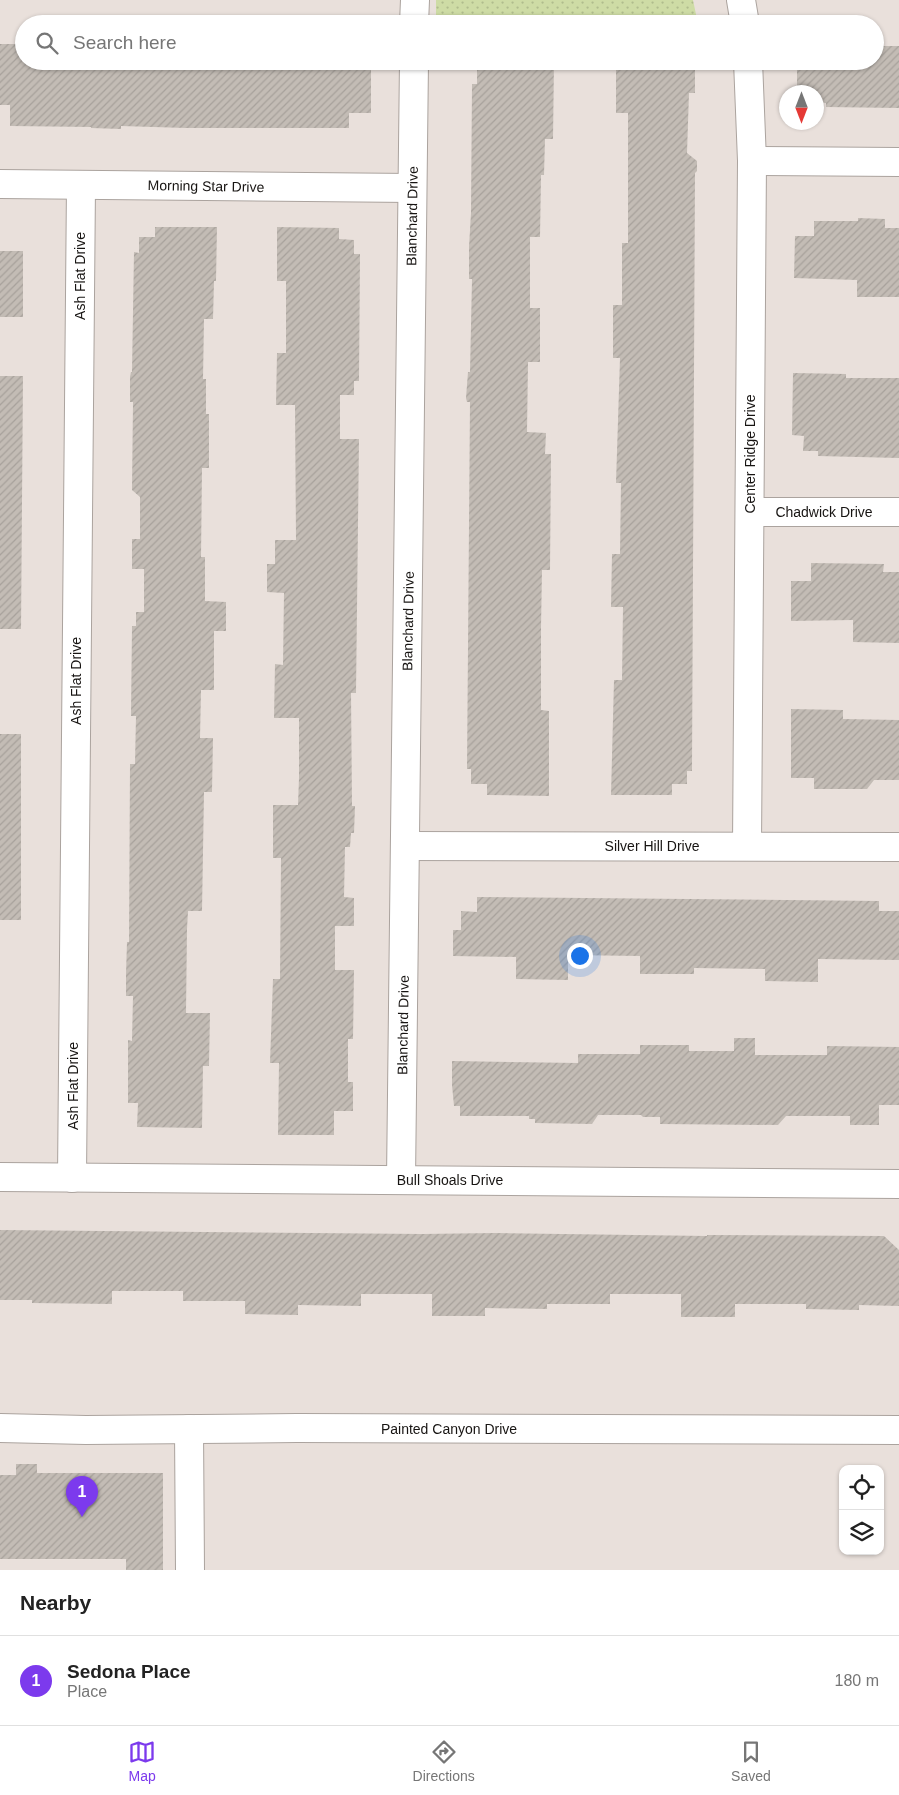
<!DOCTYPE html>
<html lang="en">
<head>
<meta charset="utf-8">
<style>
	:root { --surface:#fff; --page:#f2f2f2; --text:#222; --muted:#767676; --line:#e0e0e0; --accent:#7c3aed }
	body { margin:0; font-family:Helvetica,sans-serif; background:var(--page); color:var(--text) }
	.controls { position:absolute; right:15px; bottom:15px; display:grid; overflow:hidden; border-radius:10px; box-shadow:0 1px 4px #0004 }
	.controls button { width:45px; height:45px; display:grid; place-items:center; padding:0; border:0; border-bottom:1px solid var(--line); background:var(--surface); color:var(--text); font:25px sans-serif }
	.compass { position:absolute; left:779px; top:85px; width:45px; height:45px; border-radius:50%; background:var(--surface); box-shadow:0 1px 4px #0004; rotate:180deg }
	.you { position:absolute; left:579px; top:955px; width:18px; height:18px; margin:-12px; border:4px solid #fff; border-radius:50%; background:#1a73e8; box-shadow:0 0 0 8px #1a73e833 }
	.badge { display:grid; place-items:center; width:32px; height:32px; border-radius:50%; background:var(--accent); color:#fff; font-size:16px; font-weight:700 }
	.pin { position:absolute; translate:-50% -41px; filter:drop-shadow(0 1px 2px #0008) }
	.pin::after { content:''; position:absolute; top:26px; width:18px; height:15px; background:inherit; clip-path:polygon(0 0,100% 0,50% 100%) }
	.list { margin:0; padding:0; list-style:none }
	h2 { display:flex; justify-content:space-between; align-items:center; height:65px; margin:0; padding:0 20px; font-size:21px }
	h2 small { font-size:16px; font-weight:400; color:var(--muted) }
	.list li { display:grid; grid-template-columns:32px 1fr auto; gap:15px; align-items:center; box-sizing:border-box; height:90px; padding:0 20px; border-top:1px solid var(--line) }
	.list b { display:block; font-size:19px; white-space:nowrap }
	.list p { margin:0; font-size:16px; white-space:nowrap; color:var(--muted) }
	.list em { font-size:16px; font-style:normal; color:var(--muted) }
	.icon { flex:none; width:28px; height:28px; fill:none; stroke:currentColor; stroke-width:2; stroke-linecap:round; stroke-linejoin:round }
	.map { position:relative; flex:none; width:899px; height:1570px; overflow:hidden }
	.search { position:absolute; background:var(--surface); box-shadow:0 1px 4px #0004; left:15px; right:15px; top:15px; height:55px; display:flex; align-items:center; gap:12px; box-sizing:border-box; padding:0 18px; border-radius:28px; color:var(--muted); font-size:19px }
	.sheet { height:155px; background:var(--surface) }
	nav { display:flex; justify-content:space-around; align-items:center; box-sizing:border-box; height:70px; border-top:1px solid var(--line); background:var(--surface); font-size:14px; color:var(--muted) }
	nav a { display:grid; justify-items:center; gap:2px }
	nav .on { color:var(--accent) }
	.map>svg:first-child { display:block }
</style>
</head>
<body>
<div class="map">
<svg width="899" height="1570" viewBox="0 0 899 1570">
	<defs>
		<pattern id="grass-dots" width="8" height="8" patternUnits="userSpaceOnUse" patternTransform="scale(1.25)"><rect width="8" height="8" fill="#cedca5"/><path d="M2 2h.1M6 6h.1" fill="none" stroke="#b0bc8d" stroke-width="1.8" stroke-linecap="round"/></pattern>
		<pattern id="building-hatch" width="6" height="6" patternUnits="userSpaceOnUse" patternTransform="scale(1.25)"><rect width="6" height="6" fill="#c3bcb5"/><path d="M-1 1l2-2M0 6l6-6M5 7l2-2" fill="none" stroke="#a7a19b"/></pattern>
	</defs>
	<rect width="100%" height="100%" fill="#e9e0db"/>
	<!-- grass -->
	<polygon fill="url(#grass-dots)" points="436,0 693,0 698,24 436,24"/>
	<!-- building -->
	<g fill="url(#building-hatch)">
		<polygon points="0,44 24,44 24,61 63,61 62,67 135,68 135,61 368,61 368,69 371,69 371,113 349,113 349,128 186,128 121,126 121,129 91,128 91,127 10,126 10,105 0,105"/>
		<polygon points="875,46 899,46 899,108 826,107 826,103 816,102 816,92 797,92 797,61 875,61"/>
		<polygon points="492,61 554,61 553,139 545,139 544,175 541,175 540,237 530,237 530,308 540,308 540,362 528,362 527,432 546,433 545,454 551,454 550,570 542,570 541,627 541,710 549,711 549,796 487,795 487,784 471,784 471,769 467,769 470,402 467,402 466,398 468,372 470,372 472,279 469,279 469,247 471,213 472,84 477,84 477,70 492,70"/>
		<polygon points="664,61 692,61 692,65 695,65 695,93 689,93 687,153 697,161 697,171 695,173 692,771 687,771 687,784 672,784 672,795 611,795 614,680 622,680 623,607 611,607 612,554 620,554 621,483 616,483 620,358 613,358 613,305 622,305 622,243 628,243 628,113 616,113 616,64 664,64"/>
		<polygon points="858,218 885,219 885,228 899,228 899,297 857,297 857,280 794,278 795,236 814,236 814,221 858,221"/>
		<polygon points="155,227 217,227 216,281 214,281 213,319 204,319 203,379 206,379 206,414 209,414 209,468 202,468 201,557 205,557 205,601 226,602 226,631 214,631 214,690 201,690 200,738 213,738 212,792 204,792 202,911 188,911 187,929 186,1013 210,1013 209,1066 203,1066 202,1128 137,1127 138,1103 128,1103 128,1040 132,1041 133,996 126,996 126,974 127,942 129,942 130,764 135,764 136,716 131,716 132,626 136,626 136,612 144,612 144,569 132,569 132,539 140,539 140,497 132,490 133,402 130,402 130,377 131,372 132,372 134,252 139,253 139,237 155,237"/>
		<polygon points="277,227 339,228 339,239 354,240 354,254 360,254 359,381 354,381 354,395 340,395 340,439 359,439 356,693 351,693 352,806 355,806 354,833 351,833 350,847 345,847 344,897 354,898 354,926 335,926 335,970 354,970 353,1039 348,1039 348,1082 353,1082 353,1111 334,1111 334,1135 278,1135 279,1063 270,1063 273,979 280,979 281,858 273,858 273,805 298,805 299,778 299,718 274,718 275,664 283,665 284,593 267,592 267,564 275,564 275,540 296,540 295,405 276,405 277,353 286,353 286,281 277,281"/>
		<rect x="0" y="251" width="23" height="66"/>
		<polygon points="793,373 846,374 846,378 899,378 899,458 818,456 818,451 803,451 804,436 792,435"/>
		<polygon points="0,376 23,376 21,629 0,629"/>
		<polygon points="811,563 884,564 883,572 899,572 899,643 853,642 853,620 791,621 791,581 811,581"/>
		<polygon points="791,709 843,710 843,719 899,720 899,780 874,780 867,789 814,789 814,778 791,778"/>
		<rect x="0" y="734" width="21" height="186"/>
		<polygon points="477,897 879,901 879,911 899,911 899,960 818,959 818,982 765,981 765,969 694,968 694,974 640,974 640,956 568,955 568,980 516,979 516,957 453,956 453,930 461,930 461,911 477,912"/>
		<polygon points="734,1038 755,1038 755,1055 827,1055 827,1046 899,1047 899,1105 879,1105 879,1125 850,1125 850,1116 786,1116 778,1125 660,1124 660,1117 643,1117 641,1115 598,1115 592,1124 535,1123 535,1119 529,1119 529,1116 460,1116 460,1106 454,1106 452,1085 452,1061 578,1063 578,1054 640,1054 640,1045 689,1045 689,1051 734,1051"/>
		<polygon points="0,1230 422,1234 496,1233 707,1236 707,1235 884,1236 899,1250 899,1306 859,1305 859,1310 806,1309 806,1304 735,1304 735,1317 681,1317 681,1294 610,1294 610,1304 547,1304 547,1309 485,1308 485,1316 432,1316 432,1294 361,1294 361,1306 298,1305 298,1315 245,1314 245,1301 183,1301 183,1291 112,1291 112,1304 32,1303 32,1300 0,1300"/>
		<polygon points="16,1464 37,1464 37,1473 163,1473 163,1570 126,1570 126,1559 0,1559 0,1475 16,1475"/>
	</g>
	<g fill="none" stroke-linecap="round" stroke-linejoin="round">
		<!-- minor casing -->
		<g stroke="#aba39e" stroke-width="30">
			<g id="minor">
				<polyline points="741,0 745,24"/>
				<polyline points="414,24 415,0"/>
				<polyline points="752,161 899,162"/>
				<polyline points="0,184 412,188"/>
				<polyline points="750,512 899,512"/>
				<polyline points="405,846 899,847"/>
				<polyline points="747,846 752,161 748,61"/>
				<polyline points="0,1177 899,1184"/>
				<polyline points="72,1178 81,185"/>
				<polyline points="401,1180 414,61"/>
				<polyline points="0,1428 86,1430 297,1428 899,1430"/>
				<polyline points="189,1429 190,1570"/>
			</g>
		</g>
		<!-- minor -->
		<use href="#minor" stroke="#fff" stroke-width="28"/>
	</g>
	<g text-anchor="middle" stroke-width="5" stroke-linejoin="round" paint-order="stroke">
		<!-- street labels -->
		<g font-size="14" fill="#171412" stroke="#fff">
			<text transform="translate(206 186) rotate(1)" y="5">Morning Star Drive</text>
			<text transform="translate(412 216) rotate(-89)" y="5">Blanchard Drive</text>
			<text transform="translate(80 276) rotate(-90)" y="5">Ash Flat Drive</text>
			<text transform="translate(750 454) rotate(-90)" y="5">Center Ridge Drive</text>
			<text x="824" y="517">Chadwick Drive</text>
			<text transform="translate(408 621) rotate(-89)" y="5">Blanchard Drive</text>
			<text transform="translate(76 681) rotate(-90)" y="5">Ash Flat Drive</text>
			<text x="652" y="851">Silver Hill Drive</text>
			<text transform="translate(403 1025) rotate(-89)" y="5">Blanchard Drive</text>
			<text transform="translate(73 1086) rotate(-90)" y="5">Ash Flat Drive</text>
			<text x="450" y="1185">Bull Shoals Drive</text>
			<text x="449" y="1434">Painted Canyon Drive</text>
		</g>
	</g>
</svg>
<div class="controls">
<button><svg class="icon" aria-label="locate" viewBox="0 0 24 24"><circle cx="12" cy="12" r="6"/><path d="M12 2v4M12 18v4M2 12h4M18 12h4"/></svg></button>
<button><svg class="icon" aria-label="layers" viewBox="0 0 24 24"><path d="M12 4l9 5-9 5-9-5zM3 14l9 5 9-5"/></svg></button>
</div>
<svg class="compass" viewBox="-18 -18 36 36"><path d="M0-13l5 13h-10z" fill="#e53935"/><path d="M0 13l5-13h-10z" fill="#767676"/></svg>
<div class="you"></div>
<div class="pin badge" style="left:82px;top:1517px">1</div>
<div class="search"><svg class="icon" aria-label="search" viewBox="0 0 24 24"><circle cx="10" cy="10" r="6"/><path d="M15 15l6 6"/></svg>Search here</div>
</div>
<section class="sheet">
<h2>Nearby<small></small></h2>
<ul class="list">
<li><span class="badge">1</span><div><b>Sedona Place</b><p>Place</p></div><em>180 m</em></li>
</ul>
</section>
<nav>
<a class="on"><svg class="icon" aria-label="map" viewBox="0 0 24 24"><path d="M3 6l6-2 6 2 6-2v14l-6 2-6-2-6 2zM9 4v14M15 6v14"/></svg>Map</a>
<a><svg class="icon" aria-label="directions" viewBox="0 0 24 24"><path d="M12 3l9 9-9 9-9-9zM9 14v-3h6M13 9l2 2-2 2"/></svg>Directions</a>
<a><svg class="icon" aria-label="saved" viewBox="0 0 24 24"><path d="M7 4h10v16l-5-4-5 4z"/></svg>Saved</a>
</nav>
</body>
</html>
